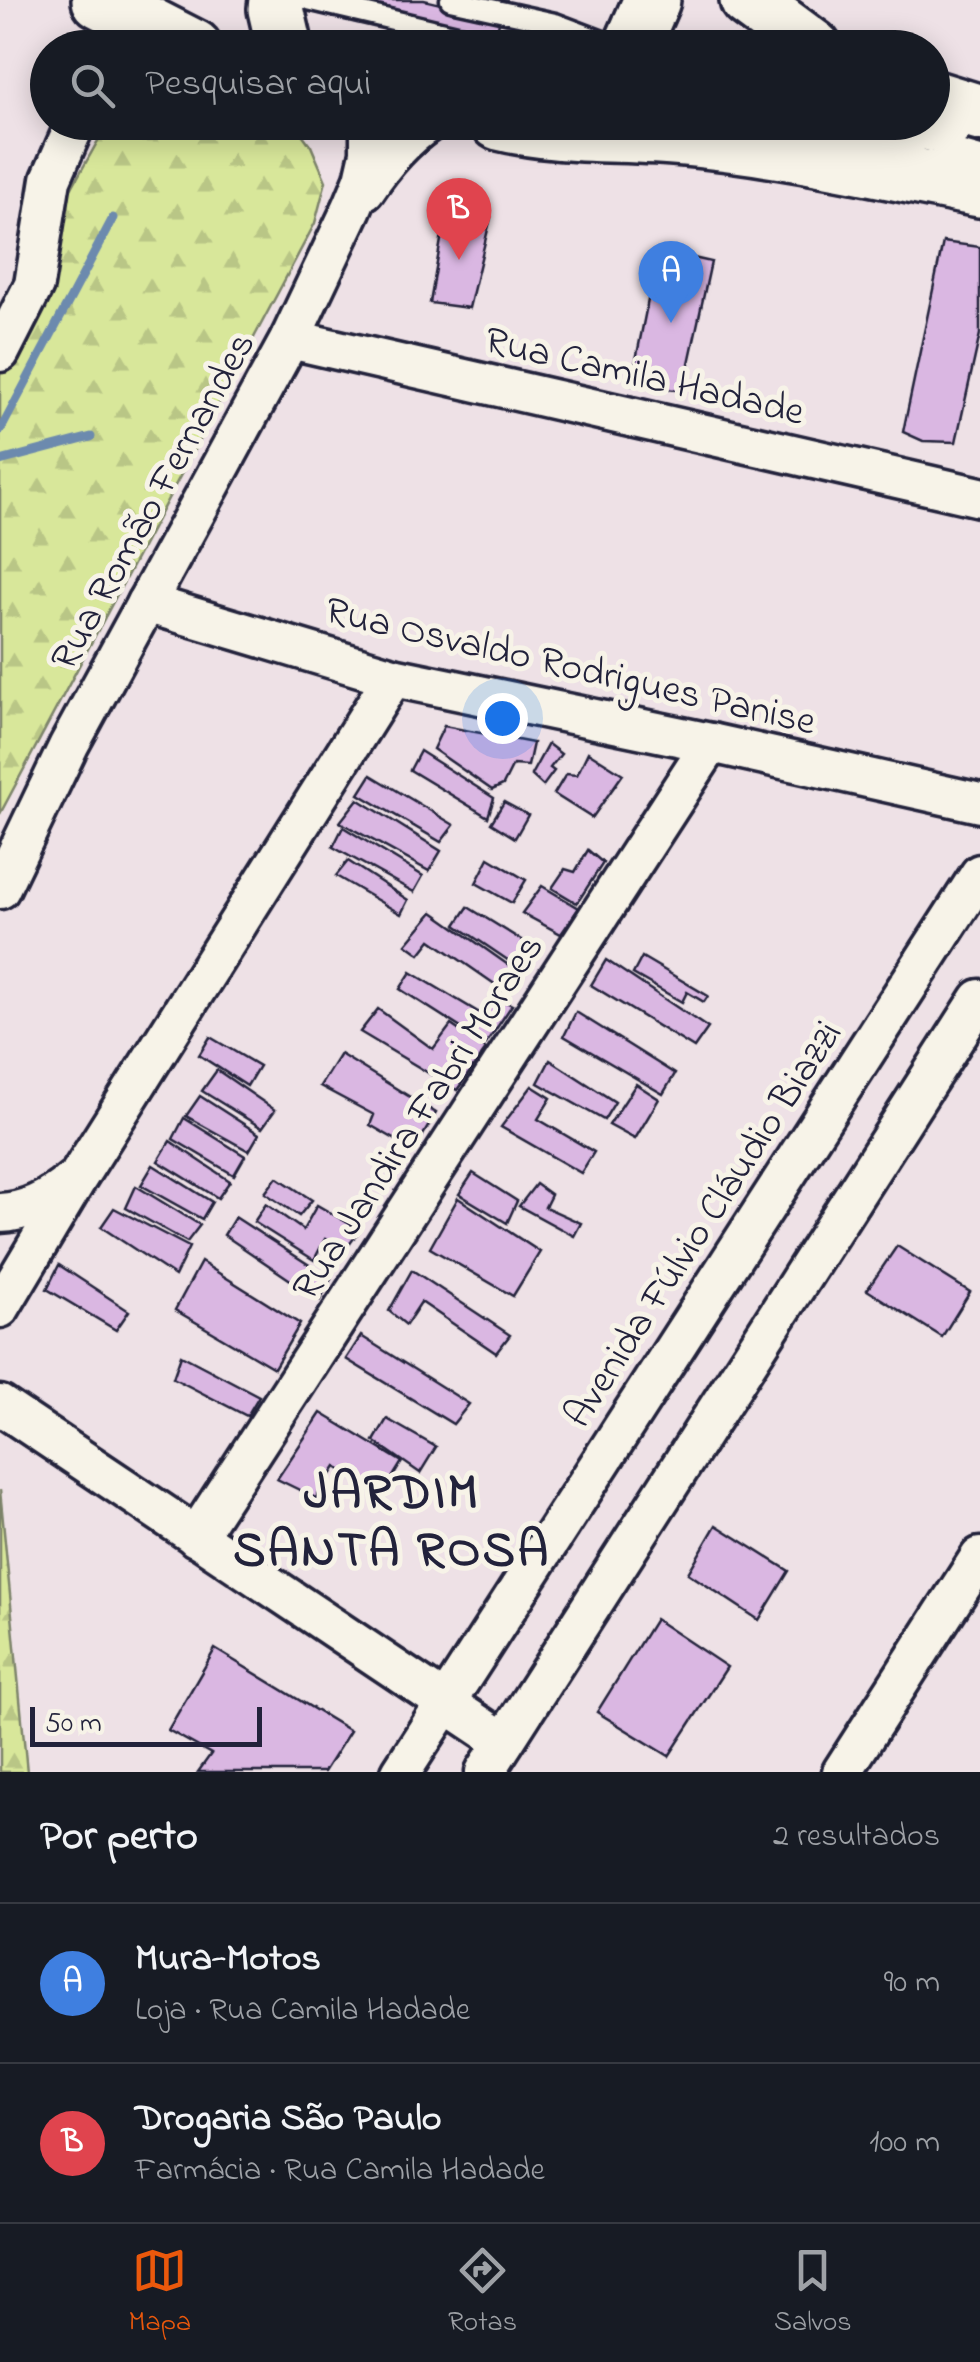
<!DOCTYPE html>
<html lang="pt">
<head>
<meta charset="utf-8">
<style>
	:root { --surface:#171b24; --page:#20242c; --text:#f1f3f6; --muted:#9ea1a6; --line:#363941; --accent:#ea580c }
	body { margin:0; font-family:"Indie Flower",sans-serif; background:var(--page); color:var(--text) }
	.scale { position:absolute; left:30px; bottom:25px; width:232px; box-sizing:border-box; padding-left:10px; border:5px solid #22223b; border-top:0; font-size:28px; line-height:35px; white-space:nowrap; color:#22223b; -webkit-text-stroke:8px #f7f3e8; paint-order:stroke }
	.you { position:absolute; left:502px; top:718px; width:35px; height:35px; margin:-25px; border:8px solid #fff; border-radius:50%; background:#1a73e8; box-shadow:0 0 0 15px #1a73e833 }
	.badge { display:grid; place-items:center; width:65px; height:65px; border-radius:50%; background:var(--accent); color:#fff; font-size:32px; font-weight:700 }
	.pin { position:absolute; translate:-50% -82px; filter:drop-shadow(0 2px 5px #0008) }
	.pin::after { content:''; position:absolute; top:52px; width:35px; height:30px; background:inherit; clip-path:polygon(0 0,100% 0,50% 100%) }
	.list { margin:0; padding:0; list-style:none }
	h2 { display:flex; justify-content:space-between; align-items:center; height:130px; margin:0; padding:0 40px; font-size:42px }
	h2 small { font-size:32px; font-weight:400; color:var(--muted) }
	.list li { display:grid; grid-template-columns:65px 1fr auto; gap:30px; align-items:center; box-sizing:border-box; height:160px; padding:0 40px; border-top:2px solid var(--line) }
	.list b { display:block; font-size:38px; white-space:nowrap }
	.list p { margin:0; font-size:32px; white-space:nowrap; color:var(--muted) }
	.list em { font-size:32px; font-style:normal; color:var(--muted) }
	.icon { flex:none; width:55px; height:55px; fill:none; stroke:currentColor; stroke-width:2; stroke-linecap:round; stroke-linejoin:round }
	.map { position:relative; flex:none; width:980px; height:1772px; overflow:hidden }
	.search { position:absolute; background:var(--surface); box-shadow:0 5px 25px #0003; left:30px; right:30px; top:30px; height:110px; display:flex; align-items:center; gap:25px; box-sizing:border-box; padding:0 35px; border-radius:55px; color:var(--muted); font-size:38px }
	.sheet { height:450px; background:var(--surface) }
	nav { display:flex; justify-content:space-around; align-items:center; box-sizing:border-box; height:140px; border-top:2px solid var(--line); background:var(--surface); font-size:28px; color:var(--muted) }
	nav a { display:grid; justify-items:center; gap:5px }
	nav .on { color:var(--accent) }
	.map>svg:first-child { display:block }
</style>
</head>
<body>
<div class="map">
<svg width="980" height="1772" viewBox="0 0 980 1772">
	<defs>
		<pattern id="forest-firs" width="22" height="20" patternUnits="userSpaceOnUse" patternTransform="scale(2.5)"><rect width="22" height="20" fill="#d8e79a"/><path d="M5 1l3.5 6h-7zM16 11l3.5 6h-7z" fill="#b9c686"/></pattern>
	</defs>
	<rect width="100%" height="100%" fill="#eee1e6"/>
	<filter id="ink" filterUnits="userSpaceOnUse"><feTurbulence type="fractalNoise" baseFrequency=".01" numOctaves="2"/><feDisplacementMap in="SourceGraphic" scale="20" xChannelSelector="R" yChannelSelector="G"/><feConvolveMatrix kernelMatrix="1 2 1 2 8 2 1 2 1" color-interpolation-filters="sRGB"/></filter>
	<g filter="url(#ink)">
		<!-- forest -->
		<g fill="url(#forest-firs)" stroke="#7d846a" stroke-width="2.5">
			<polygon points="108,123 294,123 311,146 326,181 315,223 0,814 0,316"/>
			<polygon points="0,1490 27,1772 0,1772"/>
		</g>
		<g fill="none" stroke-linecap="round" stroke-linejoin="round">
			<!-- stream -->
			<g stroke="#6c8aae" stroke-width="9">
				<polyline points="0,431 113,218"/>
				<polyline points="0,461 91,437"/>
			</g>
		</g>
		<!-- building -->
		<g fill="#dab7e2" stroke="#22223b" stroke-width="2.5">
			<polygon points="348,0 424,0 500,18 496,35"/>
			<polygon points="460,209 491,217 469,308 430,303 445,217"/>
			<polygon points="943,242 980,247 980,334 956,442 923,441 903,432"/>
			<polygon points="658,250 711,262 683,391 631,385"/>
			<polygon points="444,726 533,743 528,766 513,765 503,785 492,790 433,749"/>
			<polygon points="548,744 561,754 550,768 554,771 543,786 531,775"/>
			<polygon points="420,751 494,798 488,817 410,770"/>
			<polygon points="588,752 623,774 592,818 554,794 566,774 577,775"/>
			<polygon points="371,775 454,825 441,842 359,794"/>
			<polygon points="358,799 441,851 429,871 340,822"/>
			<polygon points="504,802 528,815 515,838 491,823"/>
			<polygon points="343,827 423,876 414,892 333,847"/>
			<polygon points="588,850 603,863 577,903 552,888 565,869 575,872"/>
			<polygon points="489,858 526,880 512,903 476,883"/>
			<polygon points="348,861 408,900 401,914 336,876"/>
			<polygon points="542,886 579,908 561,934 522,913"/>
			<polygon points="468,907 539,951 524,971 456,925"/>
			<polygon points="433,912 521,974 509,994 431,940 420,954 406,944"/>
			<polygon points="642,957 708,996 704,1002 687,992 682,1002 633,974"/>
			<polygon points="606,960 708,1028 694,1048 591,985"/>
			<polygon points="411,972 483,1015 496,997 512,1005 486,1044 400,989"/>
			<polygon points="378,1009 433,1049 451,1025 486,1049 457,1090 360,1032"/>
			<polygon points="576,1012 675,1074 663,1094 564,1036"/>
			<polygon points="210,1037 259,1066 247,1086 199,1055"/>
			<polygon points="340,1054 436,1113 422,1137 413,1131 405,1145 370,1125 374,1115 320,1086"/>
			<polygon points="550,1060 615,1102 604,1120 538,1083"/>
			<polygon points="217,1070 275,1110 262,1128 202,1091"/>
			<polygon points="636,1084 659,1099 635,1139 609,1125"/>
			<polygon points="532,1086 551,1098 538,1119 594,1152 581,1173 501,1127"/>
			<polygon points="200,1096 259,1134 249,1151 186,1116"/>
			<polygon points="184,1118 245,1156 234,1175 173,1139"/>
			<polygon points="170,1141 230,1181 218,1198 158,1161"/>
			<polygon points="153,1165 212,1202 202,1219 141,1185"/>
			<polygon points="473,1173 517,1201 507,1223 459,1194"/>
			<polygon points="277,1177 312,1200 299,1216 265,1193"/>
			<polygon points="536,1184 551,1195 545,1207 581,1223 574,1236 519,1206"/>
			<polygon points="136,1186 200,1225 187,1242 126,1208"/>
			<polygon points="458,1198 540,1252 513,1296 430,1248"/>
			<polygon points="266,1204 303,1230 317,1205 360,1230 346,1249 325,1239 314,1260 254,1222"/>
			<polygon points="114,1208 189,1247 175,1276 101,1227"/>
			<polygon points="235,1217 331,1279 320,1300 224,1235"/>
			<polygon points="897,1246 970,1292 942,1337 867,1290"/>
			<polygon points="201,1262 300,1324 274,1368 175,1310"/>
			<polygon points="59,1265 129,1311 116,1330 47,1289"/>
			<polygon points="412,1270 510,1335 496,1353 421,1302 406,1325 389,1311"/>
			<polygon points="361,1336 469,1404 453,1424 346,1359"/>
			<polygon points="181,1355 259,1396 247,1416 173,1378"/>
			<polygon points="321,1413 402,1462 381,1496 336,1467 316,1498 277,1479"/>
			<polygon points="387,1419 436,1447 420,1473 374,1441"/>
			<polygon points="716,1525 789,1571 759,1620 688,1573"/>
			<polygon points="655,1619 727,1667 669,1756 597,1712"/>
			<polygon points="215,1649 350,1731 324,1772 198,1772 211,1754 168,1730"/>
		</g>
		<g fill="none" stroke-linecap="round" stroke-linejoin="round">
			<!-- service casing -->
			<g stroke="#22223b" stroke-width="25">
				<g id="service">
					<polyline points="308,0 512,48"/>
					<polyline points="450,0 555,23 621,48"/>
					<polyline points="820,122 915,151"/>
					<polyline points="914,122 960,134"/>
					<polyline points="877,127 980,156"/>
				</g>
			</g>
			<!-- minor casing -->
			<g stroke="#22223b" stroke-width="45">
				<g id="minor">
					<path d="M365,190c18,-27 37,-50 64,-68"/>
					<polyline points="290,339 980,497"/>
					<polyline points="0,352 34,285 51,179 76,122"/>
					<polyline points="146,603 393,677 711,743 980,803"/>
					<polyline points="0,889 69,745 290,339 352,208 364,179 370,153 370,131 367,122"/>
					<path d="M0,1213c28,-1 51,-14 72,-32"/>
					<polyline points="0,1308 78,1177 393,677"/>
					<polyline points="0,1405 504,1742"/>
					<polyline points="196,1537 711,743"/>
					<polyline points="401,1772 980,874"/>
					<polyline points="485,1772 980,999"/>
					<polyline points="842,1772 980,1557"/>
				</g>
			</g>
			<!-- primary casing -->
			<g stroke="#22223b" stroke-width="62">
				<g id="primary">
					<polyline points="100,0 194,48"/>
					<polyline points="277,0 276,9 285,48"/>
					<polyline points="748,0 813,48"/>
					<polyline points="631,48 652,0"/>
					<polyline points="932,98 980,113"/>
					<path d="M499,122c60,15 122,10 184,16 100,9 198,32 297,51"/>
				</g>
			</g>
			<!-- service -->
			<use href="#service" stroke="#f7f3e8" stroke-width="18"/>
			<!-- minor -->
			<use href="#minor" stroke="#f7f3e8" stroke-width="38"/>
			<!-- primary -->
			<use href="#primary" stroke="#f7f3e8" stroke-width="55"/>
		</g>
	</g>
	<g text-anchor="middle" stroke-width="10" stroke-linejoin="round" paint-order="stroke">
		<!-- street labels -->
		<g font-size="40" fill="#22223b" stroke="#f7f3e8">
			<text transform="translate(645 374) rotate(13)" y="14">Rua Camila Hadade</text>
			<text transform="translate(151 500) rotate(-61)" y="14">Rua Romão Fernandes</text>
			<text transform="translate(571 664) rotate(13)" y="14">Rua Osvaldo Rodrigues Panise</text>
			<text transform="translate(416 1116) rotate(-57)" y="14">Rua Jandira Fabri Moraes</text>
			<text transform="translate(701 1223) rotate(-57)" y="14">Avenida Fúlvio Cláudio Biazzi</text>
		</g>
		<!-- district labels -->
		<g font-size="50" font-weight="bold" letter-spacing="2.5" fill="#22223b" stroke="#f7f3e8">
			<text x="392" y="1507">JARDIM<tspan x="392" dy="58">SANTA ROSA</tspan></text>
		</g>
	</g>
</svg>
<div class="scale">50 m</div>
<div class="you"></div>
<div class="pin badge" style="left:671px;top:323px;background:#3f7fe0">A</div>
<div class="pin badge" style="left:459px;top:260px;background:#e0444e">B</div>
<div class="search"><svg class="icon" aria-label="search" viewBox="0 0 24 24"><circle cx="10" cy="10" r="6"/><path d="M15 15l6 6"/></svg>Pesquisar aqui</div>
</div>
<section class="sheet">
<h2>Por perto<small>2 resultados</small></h2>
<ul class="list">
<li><span class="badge" style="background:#3f7fe0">A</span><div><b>Mura-Motos</b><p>Loja · Rua Camila Hadade</p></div><em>90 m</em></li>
<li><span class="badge" style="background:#e0444e">B</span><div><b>Drogaria São Paulo</b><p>Farmácia · Rua Camila Hadade</p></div><em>100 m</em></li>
</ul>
</section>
<nav>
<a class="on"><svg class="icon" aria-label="map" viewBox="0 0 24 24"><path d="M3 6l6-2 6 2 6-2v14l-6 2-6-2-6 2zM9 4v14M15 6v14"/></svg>Mapa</a>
<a><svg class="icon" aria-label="directions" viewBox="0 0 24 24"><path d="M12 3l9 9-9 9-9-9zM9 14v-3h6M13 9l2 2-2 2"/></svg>Rotas</a>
<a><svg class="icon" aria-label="saved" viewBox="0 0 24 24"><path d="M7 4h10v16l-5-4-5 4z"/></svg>Salvos</a>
</nav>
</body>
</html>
